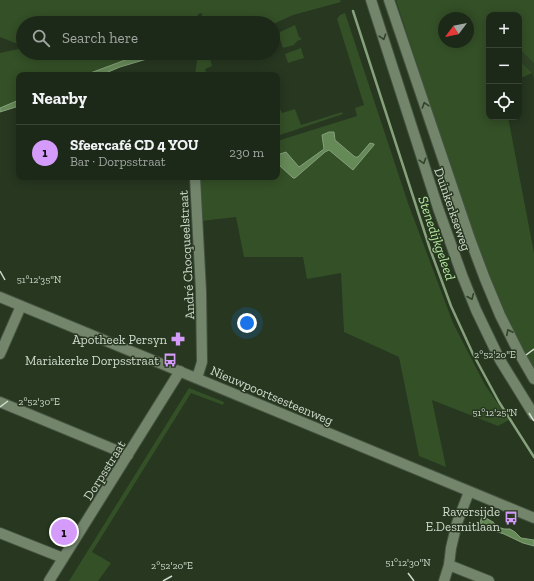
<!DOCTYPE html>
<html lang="en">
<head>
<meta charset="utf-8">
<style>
	:root { --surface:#1d2918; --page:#253121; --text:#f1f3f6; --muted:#a0a6a2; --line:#3b4537; --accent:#d59bfa }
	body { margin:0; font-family:"Zilla Slab",serif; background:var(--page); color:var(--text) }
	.controls { position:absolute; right:12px; top:12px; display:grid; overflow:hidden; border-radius:8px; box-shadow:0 2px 10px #0003 }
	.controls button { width:36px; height:36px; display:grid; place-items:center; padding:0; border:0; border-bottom:1px solid var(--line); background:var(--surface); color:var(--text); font:20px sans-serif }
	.compass { position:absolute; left:438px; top:12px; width:36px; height:36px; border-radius:50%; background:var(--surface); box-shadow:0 2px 10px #0003; rotate:238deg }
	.you { position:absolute; left:247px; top:323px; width:14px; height:14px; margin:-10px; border:3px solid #fff; border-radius:50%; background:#1a73e8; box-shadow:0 0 0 6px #1a73e833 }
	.badge { display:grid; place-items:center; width:26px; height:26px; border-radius:50%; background:var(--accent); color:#111; font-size:13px; font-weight:700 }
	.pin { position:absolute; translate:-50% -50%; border:2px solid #fff; box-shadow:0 1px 4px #0006 }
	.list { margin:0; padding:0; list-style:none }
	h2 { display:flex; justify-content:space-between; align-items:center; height:52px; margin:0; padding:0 16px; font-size:17px }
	h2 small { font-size:13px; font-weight:400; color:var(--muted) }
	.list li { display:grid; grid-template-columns:26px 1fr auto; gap:12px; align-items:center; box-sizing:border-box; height:56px; padding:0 16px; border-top:1px solid var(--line) }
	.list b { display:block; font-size:15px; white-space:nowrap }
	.list p { margin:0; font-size:13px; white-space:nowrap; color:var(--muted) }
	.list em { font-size:13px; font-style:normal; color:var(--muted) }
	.icon { flex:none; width:22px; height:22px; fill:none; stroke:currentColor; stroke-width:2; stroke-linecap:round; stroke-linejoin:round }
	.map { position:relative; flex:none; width:534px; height:581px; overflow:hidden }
	.search { position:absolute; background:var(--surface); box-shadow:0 2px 10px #0003; left:16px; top:16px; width:264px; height:44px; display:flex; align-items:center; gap:10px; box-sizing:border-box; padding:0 14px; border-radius:22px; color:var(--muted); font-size:15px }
	.panel { position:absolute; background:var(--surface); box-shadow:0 2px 10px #0003; left:16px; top:72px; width:264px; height:108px; border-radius:8px }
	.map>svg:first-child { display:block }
</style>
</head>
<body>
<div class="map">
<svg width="534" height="581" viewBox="0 0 534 581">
	<rect width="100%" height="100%" fill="#273720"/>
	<!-- built -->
	<polygon fill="#2e4226" points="519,49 534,63 534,80 532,73 519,60"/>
	<!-- green -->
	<g fill="#345027" fill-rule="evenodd">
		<polygon points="0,0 340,0 341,2 293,15 273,24 273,23 264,23 262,19 253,22 253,23 202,23 202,13 198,14 197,23 23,23 23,46 0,37"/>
		<path d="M396,0h138v63l-15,-14v-34h-30v102h19l26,136v116c-35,-61 -58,-127 -80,-193 -20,-59 -39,-117 -58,-176zM444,18h24v24h-24z"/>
		<polygon points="345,13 408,203 453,323 485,385 509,420 498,426 432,400 446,467 419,456 399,357 344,332 341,273 307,279 303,257 244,257 236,217 201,221 198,177 277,177 277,141 357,116 355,108 364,105 337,19 340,15"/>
		<polygon points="295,25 299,37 302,39 297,41 294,45 283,48 279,36 280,32"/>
		<polygon points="23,48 23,53 144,53 85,75 19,75 19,100 0,108 0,53"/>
		<polygon points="301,48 304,58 288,63 285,54"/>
		<polygon points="198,53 213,53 209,55 212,66 205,69 207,75 195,75"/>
		<polygon points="519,60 532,73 519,79"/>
		<polygon points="277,107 279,107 282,113 295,109 301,125 342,112 343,114 277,136"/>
		<polygon points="189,388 224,402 223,405 191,393 92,552 111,563 98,581 69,581"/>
	</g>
	<!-- water -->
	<g fill="#668958" stroke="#86a17b">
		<polygon points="144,53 167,53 120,67 101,75 85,75"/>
		<polygon points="19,100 19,106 0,112 0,108"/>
		<polygon points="329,132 334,132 335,140 355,157 358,157 370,143 374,144 374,145 353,170 329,150 325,152 295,178 293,178 278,164 277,155 286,152 299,167 324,149 322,135"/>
		<polygon points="482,516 493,522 498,527 504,529 510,529 515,532 521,538 534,540 534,546 523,543 504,534 492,530 480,523"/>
	</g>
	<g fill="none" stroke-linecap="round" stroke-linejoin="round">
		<!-- stream -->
		<polyline stroke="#86a17b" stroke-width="2.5" points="353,11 430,249 451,306 473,354 499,402 534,457"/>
		<!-- minor casing -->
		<g stroke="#455340" stroke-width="12">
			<g id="minor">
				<polyline points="195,177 201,291 202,362 197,378"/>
				<polyline points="0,354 21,306"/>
				<polyline points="0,402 128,455"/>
				<polyline points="0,533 63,558"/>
				<polyline points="449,565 489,581"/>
				<polyline points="49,581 180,371"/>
				<polyline points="444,581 449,565 451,548 457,523 469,492"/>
			</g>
		</g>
		<!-- secondary casing -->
		<g stroke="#455340" stroke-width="12">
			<g id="secondary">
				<polyline points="371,0 438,208 462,275 476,310 500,360 534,415"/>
				<polyline points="389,0 470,239 485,279 500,315 519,353 534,379"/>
				<polyline points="0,297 534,518"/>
			</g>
		</g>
		<!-- minor -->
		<use href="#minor" stroke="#73866c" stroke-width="10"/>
		<!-- secondary -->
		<use href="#secondary" stroke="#73866c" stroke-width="10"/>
	</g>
	<!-- one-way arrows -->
	<defs><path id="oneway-chevron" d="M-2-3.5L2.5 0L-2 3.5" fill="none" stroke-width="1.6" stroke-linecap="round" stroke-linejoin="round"/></defs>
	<g stroke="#32432b">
		<use href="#oneway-chevron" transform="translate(383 37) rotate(72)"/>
		<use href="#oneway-chevron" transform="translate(425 105) rotate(-108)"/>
		<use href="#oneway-chevron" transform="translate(423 161) rotate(72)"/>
		<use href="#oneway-chevron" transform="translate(471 297) rotate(67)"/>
		<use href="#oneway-chevron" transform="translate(509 332) rotate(-117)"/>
	</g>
	<!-- ticks -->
	<path fill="none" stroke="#d0dacc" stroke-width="1.5" d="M0,271l5,9M526,355l8,-6M0,407l8,-6M529,413l5,8M408,573l6,8M163,581l9,-5"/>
	<!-- icons -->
	<defs>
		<g id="pharmacy-bare" transform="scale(1.08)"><path d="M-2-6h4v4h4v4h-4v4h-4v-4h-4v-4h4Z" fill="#d59bfa" stroke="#273720" stroke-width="2.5" paint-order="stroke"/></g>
		<g id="bus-bare" transform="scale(1.08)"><path d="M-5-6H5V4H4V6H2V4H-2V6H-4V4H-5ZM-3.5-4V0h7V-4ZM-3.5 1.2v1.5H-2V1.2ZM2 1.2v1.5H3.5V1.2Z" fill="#d59bfa" stroke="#273720" stroke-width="2.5" paint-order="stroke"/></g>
	</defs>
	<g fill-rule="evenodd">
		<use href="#pharmacy-bare" x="178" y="339"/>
		<use href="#bus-bare" x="170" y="360"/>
		<use href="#bus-bare" x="511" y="518"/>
	</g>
	<g text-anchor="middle" stroke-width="3" stroke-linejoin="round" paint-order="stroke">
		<!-- street labels -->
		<g font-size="13" fill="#d0dacc" stroke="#273720">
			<text transform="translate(453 209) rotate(71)" y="5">Duinkerkseweg</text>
			<text transform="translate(186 255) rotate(-93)" y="5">André Chocqueelstraat</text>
			<text transform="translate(272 395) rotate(23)" y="5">Nieuwpoortsesteenweg</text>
			<text transform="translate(104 470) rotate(-58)" y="5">Dorpsstraat</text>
		</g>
		<!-- poi labels -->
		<g font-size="13" fill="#d0dacc" stroke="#273720" text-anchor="end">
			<text x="167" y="344">Apotheek Persyn</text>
			<text x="159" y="365">Mariakerke Dorpsstraat</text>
			<text x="500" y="516">Raversijde<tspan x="500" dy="15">E.Desmitlaan</tspan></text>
		</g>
		<!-- water labels -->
		<g font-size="14" font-style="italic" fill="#b5e9a0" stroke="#273720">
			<text transform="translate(437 238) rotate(71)" y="5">Stenedijkgeleed</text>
		</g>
	</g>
	<g font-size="10" text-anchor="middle" fill="#d0dacc" stroke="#273720" stroke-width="3" stroke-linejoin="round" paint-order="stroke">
		<text x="39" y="283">51°12'35"N</text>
		<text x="495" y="358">2°52'20"E</text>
		<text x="39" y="405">2°52'30"E</text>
		<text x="495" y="416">51°12'25"N</text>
		<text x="408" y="566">51°12'30"N</text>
		<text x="172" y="569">2°52'20"E</text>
	</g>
</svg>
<div class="controls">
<button>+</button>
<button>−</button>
<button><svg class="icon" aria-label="locate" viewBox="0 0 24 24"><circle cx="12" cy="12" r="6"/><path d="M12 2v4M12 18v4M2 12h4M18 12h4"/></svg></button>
</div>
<svg class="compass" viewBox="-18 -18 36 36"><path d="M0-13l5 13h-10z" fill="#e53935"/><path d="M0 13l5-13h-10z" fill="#a0a6a2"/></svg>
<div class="you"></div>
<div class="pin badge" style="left:64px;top:532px">1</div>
<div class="search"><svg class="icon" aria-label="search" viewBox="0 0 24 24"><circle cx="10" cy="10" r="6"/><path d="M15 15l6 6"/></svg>Search here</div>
<section class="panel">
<h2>Nearby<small></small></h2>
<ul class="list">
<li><span class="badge">1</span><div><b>Sfeercafé CD 4 YOU</b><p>Bar · Dorpsstraat</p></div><em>230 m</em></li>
</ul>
</section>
</div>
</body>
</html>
